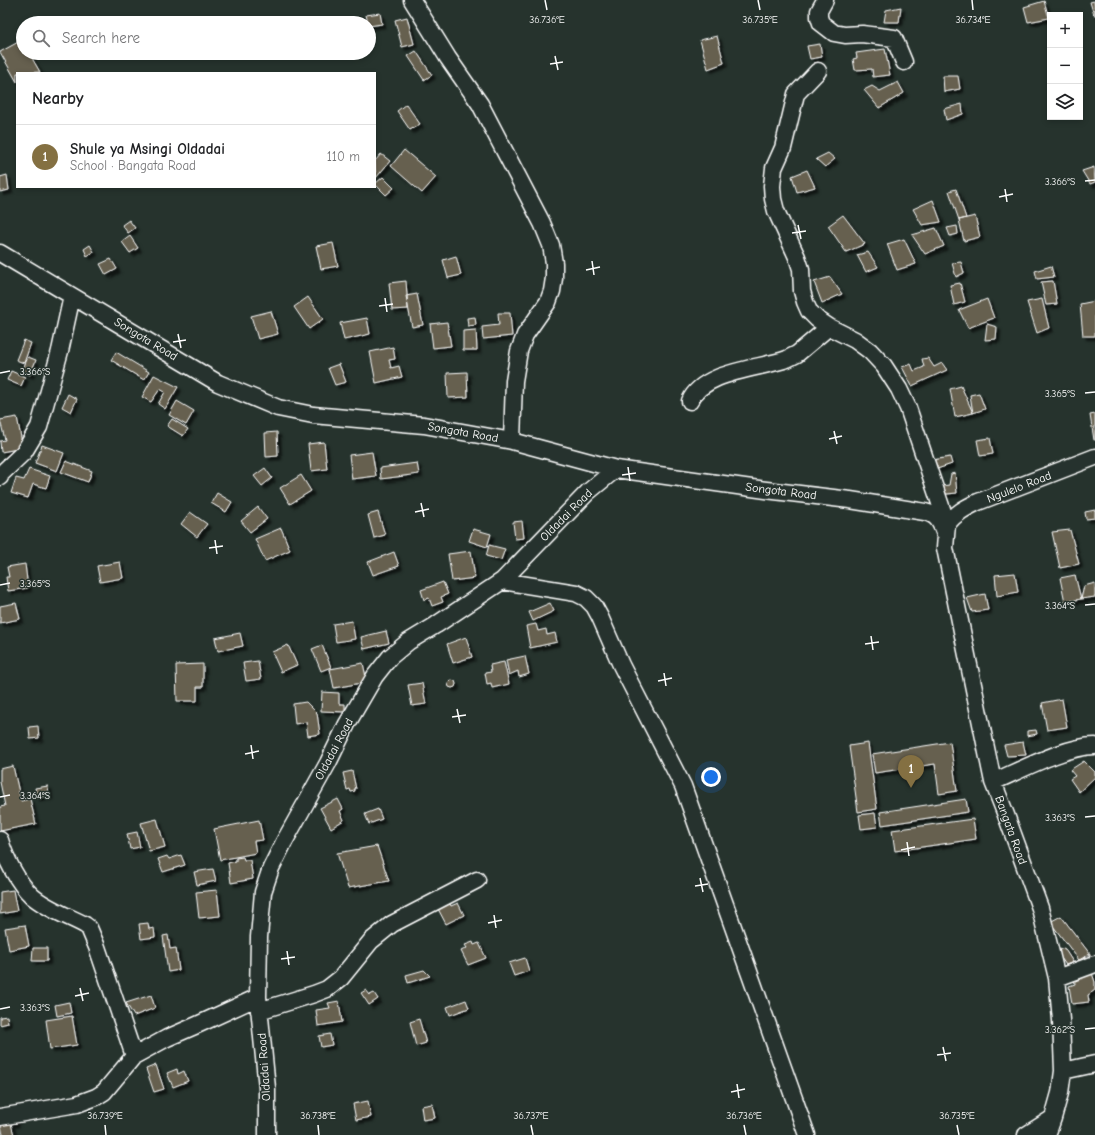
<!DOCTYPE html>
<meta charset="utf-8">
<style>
:root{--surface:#fff;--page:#f6f6f6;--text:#202124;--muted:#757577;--line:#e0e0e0;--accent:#847042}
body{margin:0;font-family:"Comic Neue",sans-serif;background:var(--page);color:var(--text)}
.controls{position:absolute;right:12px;top:12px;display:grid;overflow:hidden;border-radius:0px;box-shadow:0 2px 6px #0003}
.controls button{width:36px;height:36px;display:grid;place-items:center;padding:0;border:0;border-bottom:1px solid var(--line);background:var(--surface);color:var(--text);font:20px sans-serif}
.you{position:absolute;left:711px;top:777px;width:14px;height:14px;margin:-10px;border:3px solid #fff;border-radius:50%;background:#1a73e8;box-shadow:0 0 0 6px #1a73e833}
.badge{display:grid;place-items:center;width:26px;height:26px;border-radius:50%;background:var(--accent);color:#fff;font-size:13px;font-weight:700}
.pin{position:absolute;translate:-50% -33px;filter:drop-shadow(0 1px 2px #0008)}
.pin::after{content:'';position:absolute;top:21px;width:14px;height:12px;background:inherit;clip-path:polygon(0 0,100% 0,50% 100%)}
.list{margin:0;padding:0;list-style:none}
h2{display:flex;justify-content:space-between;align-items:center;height:52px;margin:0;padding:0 16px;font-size:17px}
h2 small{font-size:13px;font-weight:400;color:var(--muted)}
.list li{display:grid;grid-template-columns:26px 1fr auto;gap:12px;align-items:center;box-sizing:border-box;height:64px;padding:0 16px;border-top:1px solid var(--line)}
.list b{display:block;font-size:15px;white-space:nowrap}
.list p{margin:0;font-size:13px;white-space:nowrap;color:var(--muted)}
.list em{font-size:13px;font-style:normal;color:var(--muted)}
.icon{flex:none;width:22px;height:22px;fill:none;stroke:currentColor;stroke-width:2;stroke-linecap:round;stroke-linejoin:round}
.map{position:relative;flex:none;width:1095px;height:1135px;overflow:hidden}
.search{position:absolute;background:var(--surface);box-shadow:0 2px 6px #0003;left:16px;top:16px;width:360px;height:44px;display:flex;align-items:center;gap:10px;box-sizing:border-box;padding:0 14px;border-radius:22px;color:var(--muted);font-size:15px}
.panel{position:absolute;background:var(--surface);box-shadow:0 2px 6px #0003;left:16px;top:72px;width:360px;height:116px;border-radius:0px}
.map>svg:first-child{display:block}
.building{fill:#66614f;stroke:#fff;filter:url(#shadow)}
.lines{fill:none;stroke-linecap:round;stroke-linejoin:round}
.minor-casing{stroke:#fff;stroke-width:19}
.minor{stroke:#26332d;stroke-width:16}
.ticks{fill:none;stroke:#fff;stroke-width:1.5}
.labels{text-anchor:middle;stroke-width:3;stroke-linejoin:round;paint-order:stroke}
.street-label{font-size:12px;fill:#fff;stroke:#26332d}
.ticks-label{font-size:10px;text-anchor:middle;fill:#fff;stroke:#26332d;stroke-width:3;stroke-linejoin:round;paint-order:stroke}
</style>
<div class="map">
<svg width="1095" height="1135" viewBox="0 0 1095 1135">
<defs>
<filter id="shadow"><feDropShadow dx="3.5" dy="3.5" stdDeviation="1" flood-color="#0009"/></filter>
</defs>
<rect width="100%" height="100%" fill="#26332d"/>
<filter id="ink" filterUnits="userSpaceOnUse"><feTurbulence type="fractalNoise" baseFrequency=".025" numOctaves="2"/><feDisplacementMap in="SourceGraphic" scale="8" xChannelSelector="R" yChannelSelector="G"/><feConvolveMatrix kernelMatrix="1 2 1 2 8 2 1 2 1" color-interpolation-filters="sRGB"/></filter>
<g filter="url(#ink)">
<path class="building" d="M1044,1l5,17 -21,4 -4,-15z
M1094,1l1,14h-1l-4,-13z
M901,7l-2,15h-15l2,-12z
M380,13l2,11 -13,2 -3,-11z
M407,17l7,27 -12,3 -7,-27z
M717,36l7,27 -16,6 -8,-29z
M22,40l1,2v11h6l11,19 -23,1v9l-17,-30z
M820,44l2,13 -12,2 -3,-13z
M885,49l5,26 -17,2 -1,-8 -17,1 -2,-11 4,-1 -1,-5z
M416,51l16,24 -8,5 -16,-24z
M943,76h15l2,13 -16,3z
M898,82l6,11 -25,15 -15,-18 8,-4 8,5z
M406,104l14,20 -10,6 -13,-19z
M962,104l1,10 -17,6 -2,-11z
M404,150l32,27 -14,16 -31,-27z
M828,153l7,6 -10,8 -9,-8z
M381,154l9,7 -14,17 -1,-17z
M1094,167l1,15 -5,2 -8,-13z
M807,170l8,17 -18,5 -5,-16z
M7,175l2,15 -9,2v-15z
M383,177l11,11 -8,7 -11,-11z
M956,189l10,29 -7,2 -10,-29z
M933,200l8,22 -19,3 -9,-16z
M843,215l22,29 -19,8 -18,-26z
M975,216l5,21 -16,4 -5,-21z
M129,220l6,8 -7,5 -6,-8z
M957,226l1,8 -8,2 -3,-8z
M936,228l8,18 -19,8 -13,-19z
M130,236l8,12 -8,5 -8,-11z
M904,239l12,25 -19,6 -10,-26z
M333,243l5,23 -17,3 -5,-23z
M90,245l4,7 -7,4 -3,-7z
M868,252l10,15 -12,5 -9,-17z
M456,256l5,19 -13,3 -5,-18z
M111,259l6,10 -11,6 -6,-11z
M961,262l3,11 -8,4 -4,-14z
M1051,266l3,11 -17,2 -2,-8z
M830,277l12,17 -20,9 -8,-21z
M406,281l2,28 -16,1 -3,-27z
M1053,281l4,23 -11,1 -5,-23z
M960,283l5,19 -11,3 -4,-20z
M417,294l6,31 -11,2 -6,-31z
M308,297l15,22 -14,10 -15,-22z
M987,299l7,19 -26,10 -9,-18z
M1042,299l7,29 -12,5 -10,-31z
M1095,301v35h-12l-3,-32z
M271,311l7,23 -20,5 -7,-23z
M498,313h12l2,23 -29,3 -1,-12 17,-2z
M475,317l1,8 -8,1 -1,-8z
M367,318l3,16 -26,6 -4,-17z
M447,322l4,24 -18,2 -3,-24z
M987,324l10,3 -1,12 -11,1z
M476,330l1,20h-14v-19z
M24,340l7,3 -7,20 -8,-3z
M393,347l2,12 -6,1 2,8 8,-2 3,11 -26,6 -6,-31z
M116,352l33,20 -5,8 -33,-20z
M28,357l8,3 -6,15 -8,-4z
M928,358l6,9 8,-4 5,7 -35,16 -10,-19 9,-3 3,7 10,-4 -2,-8z
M339,364l7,18 -11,3 -7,-17z
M11,371l14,6 -4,9 -14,-6z
M467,372l1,25 -20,1 -1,-25z
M154,375l24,12 -13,22 -7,-5 7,-12 -5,-3 -9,13 -9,-5z
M961,386l12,27 -18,4 -5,-28z
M979,393l6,16 -12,4 -3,-18z
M68,394l9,5 -6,13 -9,-5z
M177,401l17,10 -8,14 -17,-10z
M1095,414v26h-1l-4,-25z
M17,417l6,31 -22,4 -1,-11 5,-1 -5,-20z
M172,419l16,10 -5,7 -16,-10z
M277,432l1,24 -12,1 -1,-24z
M990,438l3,16 -13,2 -3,-16z
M324,442l3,27 -16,2 -3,-27z
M42,445l22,8 -7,18 -22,-8z
M372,452l4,24 -24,3 -3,-24z
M950,457l2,7 -15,5 -5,-9z
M66,461l26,10 -4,11 -27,-10z
M417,463l2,11 -38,5 -1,-11z
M265,468l7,10 -10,8 -8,-10z
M29,469l21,7 -4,12 -13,-4 -5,14 -17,-5 5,-15 8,2z
M955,473l2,20 -20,2 -3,-8 15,-2 2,-11z
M301,475l10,16 -21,13 -10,-16z
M217,493l15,9 -6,10 -15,-9z
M258,507l9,12 -17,13 -9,-11z
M1095,510v8l-9,1 -1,-7z
M190,512l17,12 -10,13 -16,-13z
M378,512l7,23 -11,3 -6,-23z
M522,521l2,17 -9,1 -2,-17z
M281,528l9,22 -25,11 -10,-22z
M473,529l18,5 -4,13 -18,-6z
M1070,530l9,34 -19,4 -8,-36z
M489,545l16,4 -4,11 -15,-4z
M471,551l4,27 -23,3 -4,-27z
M394,552l5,14 -26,9 -5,-13z
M120,562l3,16 -23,4 -3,-16z
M25,564l3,24 -20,3 -2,-14h3l-2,-10z
M1015,573l3,19 -21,4 -2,-21z
M1075,575l6,24 -16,3 -5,-24z
M443,582l5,12 -7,3 2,5 -11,4 -3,-8 -5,2 -3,-10z
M1095,583v14l-14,2 3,-13z
M985,594l3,16 -16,2 -5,-14z
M16,603l4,16 -20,4v-17z
M550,603l4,8 -21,10 -4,-9z
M352,621l3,18 -19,3 -3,-18z
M536,624l2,7 8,-2 1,6 8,-2 2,9 -27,6 -4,-22z
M386,631l3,12 -25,6 -3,-12z
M240,633l3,13 -25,5 -3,-13z
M466,637l6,20 -19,6 -6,-19z
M288,645l9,20 -16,7 -9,-20z
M322,645l9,22 -10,4 -9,-22z
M525,656l4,18 -10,3 -1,-6 -9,4 -3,-15z
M258,661l3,18 -15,2 -3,-18z
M504,662l5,22 -17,4 -1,-5 -4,1 -2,-11 6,-1 -1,-7z
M363,663l4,19 -33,6 -4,-19z
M203,664v23h-6v14h-20l-1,-36z
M448 684a4 4 0 1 1 8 0a4 4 0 1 1-8 0Z
M422,683l4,21 -14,2 -4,-21z
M322,692l17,1v11h6v8l-24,-1z
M1062,699l5,28 -20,3 -5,-27z
M306,702l11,11 3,21 -12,2 -2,-14 -11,2 -2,-20z
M38,726l1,12 -9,1 -1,-12z
M1036,730l1,4 -10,2v-5z
M950,742l7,49 -18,3 -4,-30 -60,9 -3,-19z
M1023,742l3,13 -19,1 -3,-11z
M868,743l9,66 -19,3 -9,-66z
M1084,761l11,11v5l-16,15 -9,-13 5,-3 -5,-6z
M13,766l8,35 9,-2 6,25 -36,7v-24l5,-1 -5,-24v-13z
M352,771l4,18h-2l1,2 -4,1 -1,-3 -3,1 -4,-17z
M48,786l1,10 -12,2 -2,-10z
M338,799l5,10 -3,2 4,9 -13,8 -11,-20z
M966,799l2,13 -86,13 -2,-13z
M378,809l4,10 -13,5 -4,-10z
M875,813l2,14 -16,2 -2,-14z
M157,819l8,28 -16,4 -8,-28z
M973,819l3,20 -81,12 -3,-21z
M259,820l4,20 -9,1 2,12 -36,7 -6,-31z
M137,832l3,15 -10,2 -3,-15z
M377,846l12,35 -41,7 -11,-35z
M181,855l4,10 -22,7 -5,-13 9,-3 2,3z
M243,857l1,3h6l3,19 -22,4 -3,-20 8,-2v-3z
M213,869l3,12 -19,4 -3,-13z
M13,890l4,21 -17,3v-22z
M217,890l3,26 -21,2 -3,-26z
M449,902l2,4 7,-3 6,12 -18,9 -9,-17z
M1061,916l29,38 -11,6 -29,-38z
M148,923l1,6 5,-1 1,9 -14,2 -2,-15z
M25,925l4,21 -20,4 -4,-22z
M168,935l2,14 6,-1 3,22 -11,2 -5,-36z
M473,942l1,3 5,-2 7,15 -18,7 -7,-14 6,-3 -2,-3z
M33,948h14v13h-15z
M1064,948l9,14 -7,3 -10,-14z
M525,958l4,13 -15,5 -5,-13z
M424,970l6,6 -22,7 -2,-8z
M1092,973l3,9v8l-7,5 1,7 -17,2 -3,-18 6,-2 -1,-7z
M366,990l4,5 4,-2 4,6 -9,6 -8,-12z
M151,995l4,13 -21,8 -8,-13z
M466,1000l3,8 -19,7 -3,-8z
M339,1001l3,21 -24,4 -2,-16 14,-2 -2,-5z
M69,1002l2,11 -14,3 -2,-11z
M7,1016l1,7 -8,2v-8z
M72,1016l5,29 -27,4 -4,-29z
M419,1019l7,24 -10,3 -6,-24z
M330,1034l2,11 -11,2 -2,-11z
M156,1065l8,24 -10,3 -8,-23z
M177,1069l1,5 6,-3 4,10 -15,6 -6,-14z
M368,1101l3,16 -15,3 -3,-16z
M432,1104l3,14 -12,2 -2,-14z
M15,1116l1,7 -5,1 3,11h-11l-3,-14z"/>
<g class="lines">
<g class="minor-casing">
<path id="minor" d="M412,0l36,58 32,46 62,119 9,22 3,18v15l-2,13 -4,11 -23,33 -6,16 -5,30 -2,60
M825,0l-6,11v6l2,6 13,10 11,2 17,-1 32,4 10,24
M818,71l-22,23 -13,54 -9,20 -2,18 1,13 3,12 21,46 4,12 1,22 3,11 4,9 8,8 12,8 26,13 15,11 14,15 15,23 9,19 39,116 -2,24 48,234 13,33 34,93 17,70 4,42 2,51 -3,22 -7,25 -6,17
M0,253l218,130 60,25 35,7 111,10 88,16 104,28 150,21 84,10 75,12c12,3 15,9 19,20
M690,401c13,-30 69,-32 97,-42l10,-5 32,-27
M0,477l1,-3 23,-22 15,-25 21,-76 12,-55
M947,524c9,-11 18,-16 31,-22l117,-45
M502,581l74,12 10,5 8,8 6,11 21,48 62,121 124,349
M993,782c28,-12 73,-36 102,-36
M0,840c5,18 18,43 32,56 15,13 36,20 53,29l4,3 8,19 37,109
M1057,978l38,-14
M259,1011l55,-17 13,-5 14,-11 30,-37 21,-17 85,-44
M1063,1071l32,-7
M0,1117l77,-13 19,-7 8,-5 30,-36 33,-18 30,-13 61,-28
M267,1135v-47l-9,-91 1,-60 4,-45 8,-24 13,-26 44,-79 19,-39 28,-48 15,-19 18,-15 28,-17 66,-44 86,-89 28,-23
M1026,1135l27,-17"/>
</g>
<use href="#minor" class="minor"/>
</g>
</g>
<path class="ticks" d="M545,0l2,10M758,0l2,10M972,0l1,10M555,56l3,14M550,64l13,-2M1085,181l10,-1M1005,189l2,13M999,197l14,-3M798,225l3,14M792,233l14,-2M592,261l2,14M586,270l14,-3M385,298l2,14M379,306l14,-2M178,334l3,14M173,342l13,-2M0,373l10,-2M1085,393l10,-1M834,431l3,13M829,439l13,-3M628,467l2,14M622,475l14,-2M421,503l3,14M415,512l14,-3M215,540l2,14M209,548l14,-2M0,585l10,-2M1085,605l10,-1M871,636l2,14M865,644l14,-2M664,673l2,13M658,681l14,-3M457,709l3,14M452,717l14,-2M251,745l2,14M245,754l14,-3M0,797l10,-2M1085,817l10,-1M907,842l2,14M901,850l14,-3M700,878l3,14M695,886l13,-2M494,915l2,13M488,923l14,-3M287,951l2,14M281,959l14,-2M80,988l3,13M75,996l14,-3M0,1009l10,-2M1085,1029l10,-1M943,1047l3,14M937,1055l14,-2M737,1084l2,14M731,1092l14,-3M105,1125l1,10M318,1125l1,10M531,1125l2,10M744,1125l2,10M957,1125l2,10"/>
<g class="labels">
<g class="street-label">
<text transform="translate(146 339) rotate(31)" y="4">Songota Road</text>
<text transform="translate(463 432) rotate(10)" y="4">Songota Road</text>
<text transform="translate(1019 487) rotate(-21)" y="4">Ngulelo Road</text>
<text transform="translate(781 491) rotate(7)" y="4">Songota Road</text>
<text transform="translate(566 515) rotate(-45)" y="4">Oldadai Road</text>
<text transform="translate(334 749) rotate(-62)" y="4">Oldadai Road</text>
<text transform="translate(1011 830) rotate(70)" y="4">Bangata Road</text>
<text transform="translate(264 1067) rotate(-94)" y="4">Oldadai Road</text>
</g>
</g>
<g class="ticks-label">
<text x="547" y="23">36.736°E</text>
<text x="760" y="23">36.735°E</text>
<text x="973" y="23">36.734°E</text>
<text x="1060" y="185">3.366°S</text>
<text x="35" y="375">3.366°S</text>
<text x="1060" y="397">3.365°S</text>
<text x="35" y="587">3.365°S</text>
<text x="1060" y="609">3.364°S</text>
<text x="35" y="799">3.364°S</text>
<text x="1060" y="821">3.363°S</text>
<text x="35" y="1011">3.363°S</text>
<text x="1060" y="1033">3.362°S</text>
<text x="105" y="1119">36.739°E</text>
<text x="318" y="1119">36.738°E</text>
<text x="531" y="1119">36.737°E</text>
<text x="744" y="1119">36.736°E</text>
<text x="957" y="1119">36.735°E</text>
</g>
</svg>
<div class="controls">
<button>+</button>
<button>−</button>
<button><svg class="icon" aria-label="layers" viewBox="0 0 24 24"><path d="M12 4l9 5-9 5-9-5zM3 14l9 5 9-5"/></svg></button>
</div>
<div class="you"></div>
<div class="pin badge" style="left:911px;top:788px">1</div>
<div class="search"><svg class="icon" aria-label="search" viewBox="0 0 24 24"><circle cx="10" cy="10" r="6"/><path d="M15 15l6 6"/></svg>Search here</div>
<section class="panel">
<h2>Nearby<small></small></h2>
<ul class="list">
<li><span class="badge">1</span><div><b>Shule ya Msingi Oldadai</b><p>School · Bangata Road</p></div><em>110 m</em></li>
</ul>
</section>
</div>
